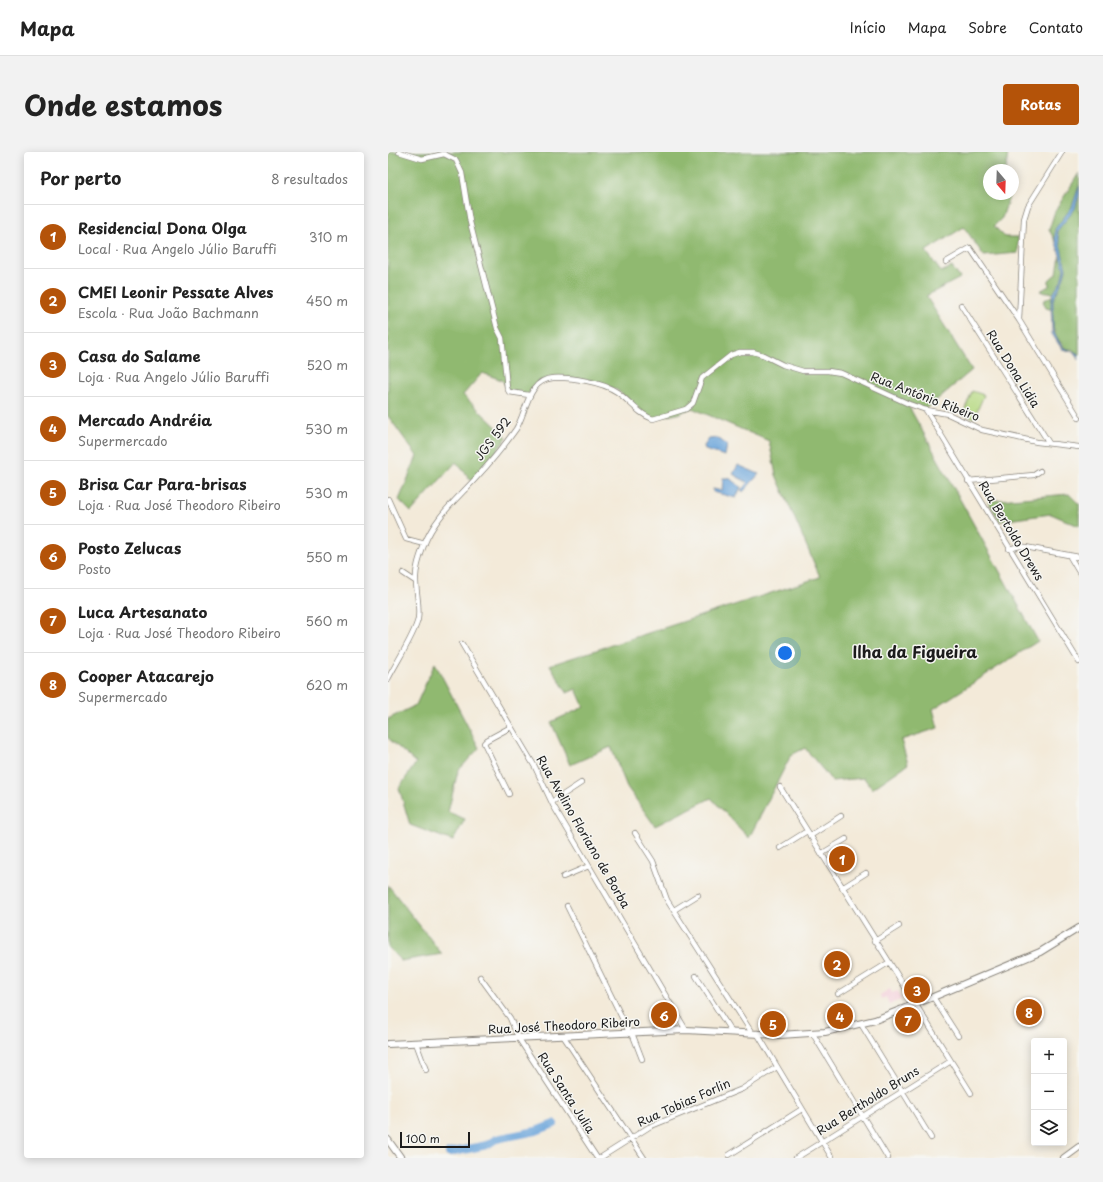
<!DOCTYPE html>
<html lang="pt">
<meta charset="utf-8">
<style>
:root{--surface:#fff;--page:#f2f2f2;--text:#222;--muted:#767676;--line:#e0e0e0;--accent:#b45309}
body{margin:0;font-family:"Playpen Sans",sans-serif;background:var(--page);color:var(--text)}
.controls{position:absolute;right:12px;bottom:12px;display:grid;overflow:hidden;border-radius:4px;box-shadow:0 2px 10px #0003}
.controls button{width:36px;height:36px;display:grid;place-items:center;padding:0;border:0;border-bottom:1px solid var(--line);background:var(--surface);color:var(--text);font:20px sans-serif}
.compass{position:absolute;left:595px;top:12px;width:36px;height:36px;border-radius:50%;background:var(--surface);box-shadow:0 2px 10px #0003;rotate:161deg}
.scale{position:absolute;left:12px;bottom:10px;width:70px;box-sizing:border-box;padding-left:4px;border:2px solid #1c1c1c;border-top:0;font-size:11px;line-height:14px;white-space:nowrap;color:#1c1c1c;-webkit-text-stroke:3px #f6f6f2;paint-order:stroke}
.you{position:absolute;left:397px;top:501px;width:14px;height:14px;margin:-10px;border:3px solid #fff;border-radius:50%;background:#1a73e8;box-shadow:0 0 0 6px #1a73e833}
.badge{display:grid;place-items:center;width:26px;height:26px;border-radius:50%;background:var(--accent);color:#fff;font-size:13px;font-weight:700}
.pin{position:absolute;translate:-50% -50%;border:2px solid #fff;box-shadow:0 1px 4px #0006}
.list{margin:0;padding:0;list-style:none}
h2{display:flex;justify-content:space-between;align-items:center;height:52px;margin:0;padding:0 16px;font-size:17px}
h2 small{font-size:13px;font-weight:400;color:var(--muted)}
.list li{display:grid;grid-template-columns:26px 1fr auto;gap:12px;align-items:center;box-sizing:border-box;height:64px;padding:0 16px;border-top:1px solid var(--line)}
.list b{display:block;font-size:15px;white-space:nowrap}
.list p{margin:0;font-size:13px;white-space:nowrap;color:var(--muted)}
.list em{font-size:13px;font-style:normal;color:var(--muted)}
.icon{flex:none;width:22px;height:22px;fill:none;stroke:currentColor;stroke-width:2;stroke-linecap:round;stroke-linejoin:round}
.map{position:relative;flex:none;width:691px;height:1006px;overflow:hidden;border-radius:4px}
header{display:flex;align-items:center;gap:24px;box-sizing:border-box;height:56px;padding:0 20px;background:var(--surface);border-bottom:1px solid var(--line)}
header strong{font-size:19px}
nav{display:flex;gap:22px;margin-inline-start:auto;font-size:14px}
.intro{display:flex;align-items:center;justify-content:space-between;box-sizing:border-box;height:96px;padding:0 24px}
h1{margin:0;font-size:28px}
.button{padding:10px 18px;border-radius:4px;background:var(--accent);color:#fff;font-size:14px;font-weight:700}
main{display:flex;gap:24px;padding:0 24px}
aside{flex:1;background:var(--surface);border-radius:4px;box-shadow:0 2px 10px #0003}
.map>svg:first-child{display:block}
.built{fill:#f5cfda}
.green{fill:#b6d981;stroke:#697a4e}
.forest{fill:#90b96f;stroke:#566a46}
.water{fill:#6aa4da;stroke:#43607b}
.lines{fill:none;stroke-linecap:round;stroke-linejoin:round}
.river{stroke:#6aa4da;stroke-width:8}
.street-casing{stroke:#88837a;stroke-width:6}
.secondary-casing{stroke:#88837a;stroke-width:8}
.street{stroke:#fff;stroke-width:4.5}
.secondary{stroke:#fff;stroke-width:6}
.labels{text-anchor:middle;stroke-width:3;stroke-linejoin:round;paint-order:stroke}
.street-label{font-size:12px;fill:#1c1c1c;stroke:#f6f6f2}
.district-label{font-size:16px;font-weight:bold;fill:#1c1c1c;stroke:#f6f6f2}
</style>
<header>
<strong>Mapa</strong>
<nav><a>Início</a><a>Mapa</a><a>Sobre</a><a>Contato</a></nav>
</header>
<div class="intro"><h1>Onde estamos</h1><a class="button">Rotas</a></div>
<main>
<aside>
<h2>Por perto<small>8 resultados</small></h2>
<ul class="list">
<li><span class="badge">1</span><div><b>Residencial Dona Olga</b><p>Local · Rua Angelo Júlio Baruffi</p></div><em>310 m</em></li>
<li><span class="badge">2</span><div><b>CMEI Leonir Pessate Alves</b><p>Escola · Rua João Bachmann</p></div><em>450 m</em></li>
<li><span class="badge">3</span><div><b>Casa do Salame</b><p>Loja · Rua Angelo Júlio Baruffi</p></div><em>520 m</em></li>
<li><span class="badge">4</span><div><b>Mercado Andréia</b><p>Supermercado</p></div><em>530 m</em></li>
<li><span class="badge">5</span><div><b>Brisa Car Para-brisas</b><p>Loja · Rua José Theodoro Ribeiro</p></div><em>530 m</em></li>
<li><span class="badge">6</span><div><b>Posto Zelucas</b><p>Posto</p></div><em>550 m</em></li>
<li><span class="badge">7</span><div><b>Luca Artesanato</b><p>Loja · Rua José Theodoro Ribeiro</p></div><em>560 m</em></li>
<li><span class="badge">8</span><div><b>Cooper Atacarejo</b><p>Supermercado</p></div><em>620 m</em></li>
</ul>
</aside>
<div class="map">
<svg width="691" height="1006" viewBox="0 0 691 1006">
<rect width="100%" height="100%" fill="#f6f6f2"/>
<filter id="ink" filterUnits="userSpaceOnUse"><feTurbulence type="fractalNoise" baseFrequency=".025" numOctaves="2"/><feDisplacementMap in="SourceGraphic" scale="8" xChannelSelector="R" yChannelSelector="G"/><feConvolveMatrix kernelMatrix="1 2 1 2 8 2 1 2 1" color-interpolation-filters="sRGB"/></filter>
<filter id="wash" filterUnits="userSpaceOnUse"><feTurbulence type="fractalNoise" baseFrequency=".012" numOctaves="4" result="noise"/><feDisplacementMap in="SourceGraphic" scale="16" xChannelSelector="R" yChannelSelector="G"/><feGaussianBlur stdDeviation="0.9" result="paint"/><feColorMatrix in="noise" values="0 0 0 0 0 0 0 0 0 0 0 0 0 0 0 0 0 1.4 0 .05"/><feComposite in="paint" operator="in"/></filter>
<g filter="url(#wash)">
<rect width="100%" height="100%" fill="#f3ead9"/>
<path class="built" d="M502,837l2,4 6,-2 3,9 -12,4 -3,-7 -5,2 -1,-4z"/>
<path class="green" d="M584,239l12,4 -10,23 -11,-4z"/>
<path class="forest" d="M0,0h620l-2,18h-17v24h21l-8,24 -8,8 11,11h13v16l-34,3 -20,-29 -38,24 15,21 11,-5 8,11 -34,18 46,74 -46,39 -19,-6 131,238 -105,68 5,19 -37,12 7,24 -36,25 -8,-11 -32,3 -27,-33 -14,7 -42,83 -38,-40 -56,28 -28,-39 -16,-40 -41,18 -19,-43 33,-15 -8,-18 -9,4 -17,-28 270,-88 -44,-102 -7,-34 -77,-33 -15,6 -26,5 -34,-29 -20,-9 -45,-4 -15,5 -10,14 -17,-4 -8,-12 -20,-7 -19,22 44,42 -17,24 -18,20 -16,-19 -45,50 -12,-12 18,-44 -29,-40z
M691,21v182l-7,-6h-6c-13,-15 -14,-20 -13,-39l-7,-2 -3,-7 10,-6 -2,-3 -6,1 -5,-2 9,-5v-6l8,-7 4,-22 -12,-21 6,-19z
M681,342l10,10v22l-28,-12 -51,7 -12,-20z
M47,511l44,85 -21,23 -10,41 17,7 -12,22 -43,-16 -11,-37 17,-25 -28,-25v-19l28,-14z
M0,733l54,69 -41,7 -13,-13z"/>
<path class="water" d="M691,34v8l-4,15 -18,22 9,38 -3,11 -10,20v31l9,16 15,6 2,7 -6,-8 -11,-3 -10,-15 -1,-31 2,-9 8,-13 3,-12 -9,-30v-10l17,-22z
M330,286l9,7 -2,11 -20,-6 -1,-4 5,-7z
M350,313l21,9 -16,18 -2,-2 7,-7 -15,-9z
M335,326h6l12,9 -5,11 -23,-6v-3l9,2z"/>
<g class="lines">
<path class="river" d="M61,1001l38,-8 9,-6 40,-8 18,-7"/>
</g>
</g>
<g filter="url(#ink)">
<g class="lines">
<g class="street-casing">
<path id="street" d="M11,0l23,7 22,-5 12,6 6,13 8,49 27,106 5,10 5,50 2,4 20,3
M674,0l-34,54 -4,13 -5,101 60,98
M558,110l24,-14 49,72
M573,153l88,138
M538,258l153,252
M580,329l66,-6 6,-4
M0,347l18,40 19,5
M621,397l11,-3 59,11
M681,403l10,17
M15,421l12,8
M74,492l73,123 18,38 133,225
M0,527c8,-16 27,-45 30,-60 2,-14 -2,-26 -2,-39 -1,-11 4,-24 8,-35 11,-28 32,-45 52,-67 14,-15 28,-32 40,-49 11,-17 11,-49 37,-51 18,-1 49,4 64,14 13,9 21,22 36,27l33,-10 7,-6 9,-25 29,-23 9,-3h13l10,3 20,10 20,6h25l13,2 68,31 17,6 22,4 34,16 55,12 42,5
M392,635l191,306
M121,642l-25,-51 3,-3 24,-13
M164,650l29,-19
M247,681l18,28 14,39 85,133
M422,684l31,-20
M392,696l27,-17
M433,702l25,-15
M175,725l26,-11
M454,736l24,-15
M179,754l63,128
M286,758l24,-15
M487,789l24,-15
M308,824l35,55
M92,825l30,41 9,21 78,119
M450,842l50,-31
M545,845l25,39
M473,872l70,114
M244,881l10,26
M369,881l75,125
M425,882l75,124
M176,885l80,121
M28,891l10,27
M341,1003l73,-46
M212,1006l49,-31 93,-38 35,-22
M408,1006l155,-97"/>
</g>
<g class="secondary-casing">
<path id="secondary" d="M0,892l298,-14 94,5 45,-3 50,-12 58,-23 107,-45 39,-24
M0,988l13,18
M676,1006l15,-11"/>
</g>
<use href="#street" class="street"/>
<use href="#secondary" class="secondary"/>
</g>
</g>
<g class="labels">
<g class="street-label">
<text transform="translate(625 217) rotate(58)" y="4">Rua Dona Lidia</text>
<text transform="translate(537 245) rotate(21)" y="4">Rua Antônio Ribeiro</text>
<text transform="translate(105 287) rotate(-53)" y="4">JGS 592</text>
<text transform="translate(623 379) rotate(59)" y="4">Rua Bertoldo Drews</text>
<text transform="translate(195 680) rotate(60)" y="4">Rua Avelino Floriano de Borba</text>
<text transform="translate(176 874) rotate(-3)" y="4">Rua José Theodoro Ribeiro</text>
<text transform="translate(178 941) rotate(57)" y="4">Rua Santa Julia</text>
<text transform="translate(480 949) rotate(-32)" y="4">Rua Bertholdo Bruns</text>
<text transform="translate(296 951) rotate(-24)" y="4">Rua Tobias Forlin</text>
</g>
<g class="district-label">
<text x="527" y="506">Ilha da Figueira</text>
</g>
</g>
</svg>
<div class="controls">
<button>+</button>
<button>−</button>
<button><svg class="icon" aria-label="layers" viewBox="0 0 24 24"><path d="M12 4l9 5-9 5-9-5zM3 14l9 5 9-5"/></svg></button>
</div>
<svg class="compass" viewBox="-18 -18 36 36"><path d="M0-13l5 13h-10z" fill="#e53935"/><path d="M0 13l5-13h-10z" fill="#767676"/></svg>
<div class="scale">100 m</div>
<div class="you"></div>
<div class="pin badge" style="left:454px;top:707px">1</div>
<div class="pin badge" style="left:449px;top:812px">2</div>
<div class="pin badge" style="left:529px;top:838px">3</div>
<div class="pin badge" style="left:452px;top:864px">4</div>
<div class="pin badge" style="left:385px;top:872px">5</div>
<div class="pin badge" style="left:276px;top:863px">6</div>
<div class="pin badge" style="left:520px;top:868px">7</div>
<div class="pin badge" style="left:641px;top:860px">8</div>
</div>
</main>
